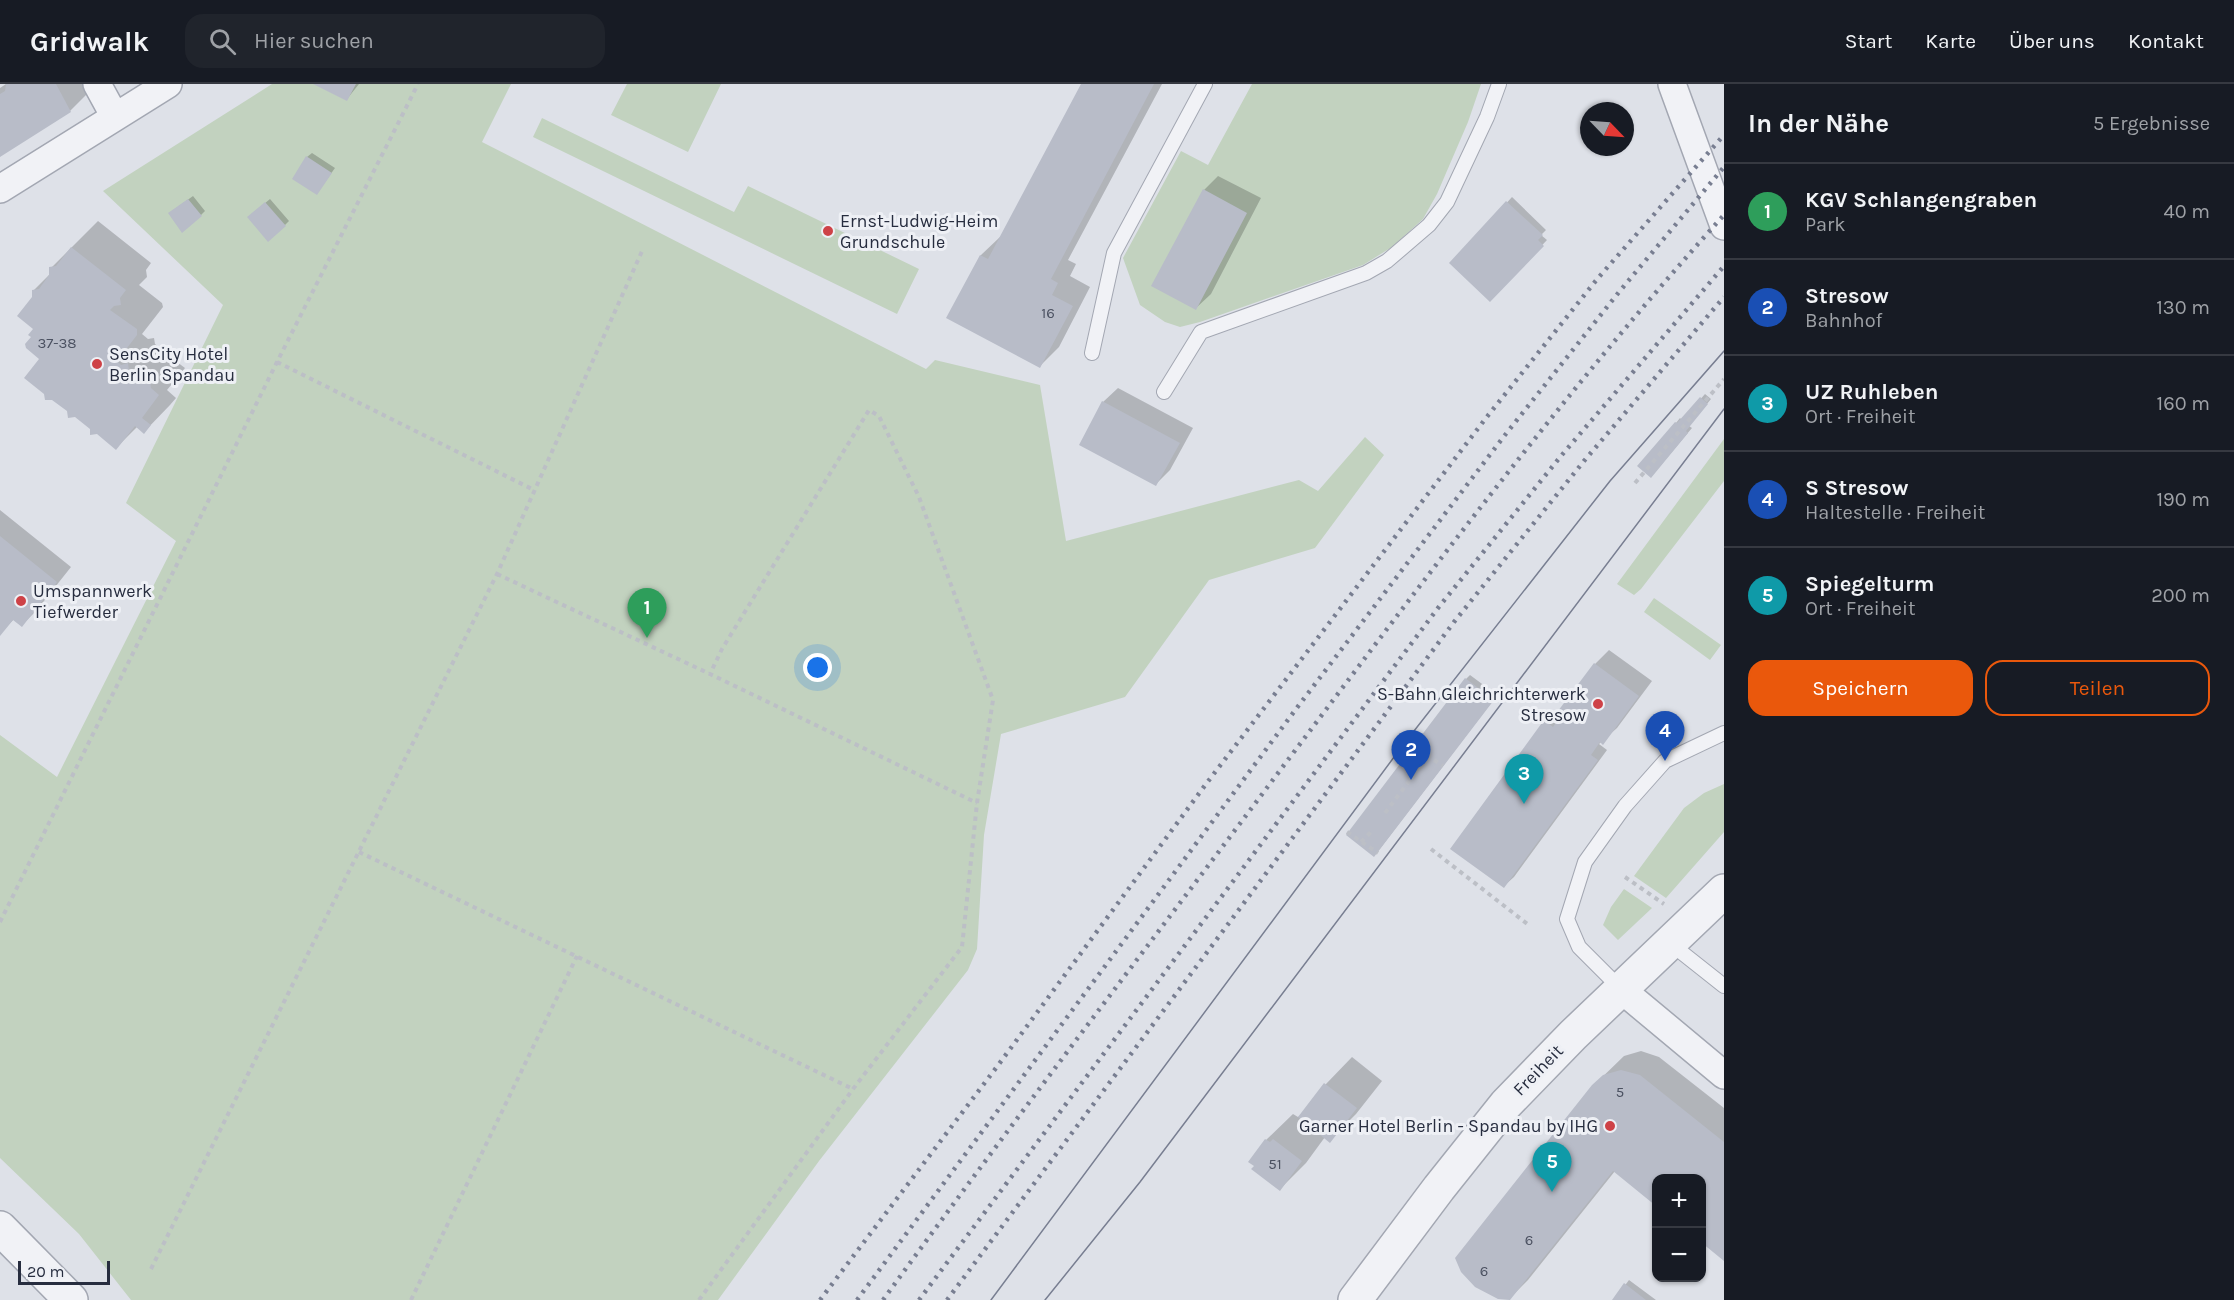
<!DOCTYPE html>
<html lang="de">
<meta charset="utf-8">
<style>
:root{--surface:#171b24;--page:#20242c;--text:#f1f3f6;--muted:#9ea1a6;--line:#363941;--accent:#ea580c}
body{margin:0;font-family:Karla,sans-serif;background:var(--page);color:var(--text)}
.controls{position:absolute;right:18px;bottom:18px;display:grid;overflow:hidden;border-radius:12px;box-shadow:0 2px 4px #0004}
.controls button{width:54px;height:54px;display:grid;place-items:center;padding:0;border:0;border-bottom:2px solid var(--line);background:var(--surface);color:var(--text);font:30px sans-serif}
.compass{position:absolute;left:1580px;top:18px;width:54px;height:54px;border-radius:50%;background:var(--surface);box-shadow:0 2px 4px #0004;rotate:115deg}
.scale{position:absolute;left:18px;bottom:15px;width:92px;box-sizing:border-box;padding-left:6px;border:3px solid #272d3f;border-top:0;font-size:16px;line-height:21px;white-space:nowrap;color:#272d3f;-webkit-text-stroke:4px #eef0f5;paint-order:stroke}
.you{position:absolute;left:818px;top:584px;width:21px;height:21px;margin:-15px;border:4px solid #fff;border-radius:50%;background:#1a73e8;box-shadow:0 0 0 9px #1a73e833}
.badge{display:grid;place-items:center;width:39px;height:39px;border-radius:50%;background:var(--accent);color:#fff;font-size:20px;font-weight:700}
.pin{position:absolute;translate:-50% -50px;filter:drop-shadow(0 2px 3px #0008)}
.pin::after{content:'';position:absolute;top:32px;width:21px;height:18px;background:inherit;clip-path:polygon(0 0,100% 0,50% 100%)}
.list{margin:0;padding:0;list-style:none}
h2{display:flex;justify-content:space-between;align-items:center;height:78px;margin:0;padding:0 24px;font-size:26px}
h2 small{font-size:20px;font-weight:400;color:var(--muted)}
.list li{display:grid;grid-template-columns:39px 1fr auto;gap:18px;align-items:center;box-sizing:border-box;height:96px;padding:0 24px;border-top:2px solid var(--line)}
.list b{display:block;font-size:22px;white-space:nowrap}
.list p{margin:0;font-size:20px;white-space:nowrap;color:var(--muted)}
.list em{font-size:20px;font-style:normal;color:var(--muted)}
.actions{display:flex;gap:12px;padding:18px 24px}
.actions a{flex:1;padding:14px 0;border:2px solid var(--accent);border-radius:18px;text-align:center;font-size:21px;color:var(--accent)}
.actions .main{background:var(--accent);color:#fff}
.icon{flex:none;width:33px;height:33px;fill:none;stroke:currentColor;stroke-width:2;stroke-linecap:round;stroke-linejoin:round}
.map{position:relative;flex:none;width:1724px;height:1216px;overflow:hidden}
header{display:flex;align-items:center;gap:36px;box-sizing:border-box;height:84px;padding:0 30px;background:var(--surface);border-bottom:2px solid var(--line)}
header strong{font-size:28px}
nav{display:flex;gap:33px;margin-inline-start:auto;font-size:21px}
.search{width:420px;height:54px;background:var(--page);display:flex;align-items:center;gap:15px;box-sizing:border-box;padding:0 21px;border-radius:18px;color:var(--muted);font-size:22px}
main{display:flex}
aside{flex:1;background:var(--surface)}
.map>svg:first-child{display:block}
.green{fill:#c2d2bf}
.shadow{fill:#0003}
.building{fill:#b8bcc8}
.lines{fill:none;stroke-linecap:round;stroke-linejoin:round}
.service-casing{stroke:#a3a7b2;stroke-width:16}
.minor-casing{stroke:#a3a7b2;stroke-width:30}
.tertiary-casing{stroke:#a3a7b2;stroke-width:36}
.path{stroke:#bcbfc6;stroke-width:4;stroke-dasharray:4.5 4.5;stroke-linecap:butt}
.service{stroke:#f1f2f6;stroke-width:14}
.minor{stroke:#f1f2f6;stroke-width:27}
.tertiary{stroke:#f1f2f6;stroke-width:33}
.tram{stroke:#787e91;stroke-width:1.5}
.rail{stroke:#787e91;stroke-width:4.5;stroke-dasharray:3 6;stroke-linecap:butt}
.poi-dot{fill:#ce4247;stroke:#eef0f5;stroke-width:2}
.labels{text-anchor:middle;stroke-width:6;stroke-linejoin:round;paint-order:stroke}
.number-label{font-size:15px;fill:#4b5161}
.poi-label{font-size:18px;fill:#272d3f;stroke:#eef0f5;text-anchor:start}
.street-label{font-size:18px;fill:#272d3f;stroke:#eef0f5}
</style>
<header>
<strong>Gridwalk</strong>
<div class="search"><svg class="icon" aria-label="search" viewBox="0 0 24 24"><circle cx="10" cy="10" r="6"/><path d="M15 15l6 6"/></svg>Hier suchen</div>
<nav><a>Start</a><a>Karte</a><a>Über uns</a><a>Kontakt</a></nav>
</header>
<main>
<div class="map">
<svg width="1724" height="1216" viewBox="0 0 1724 1216">
<rect width="100%" height="100%" fill="#dee1e8"/>
<path class="green" d="M272,0h239l-29,58 444,227 9,-9 105,25 26,156 233,-61 19,11 47,-54 19,18 -69,93 -106,32 -84,117 -124,37 -17,101 -7,114 -9,21 -149,191 -101,139h-587l-52,-66 -79,-76v-423l57,42 119,-236 -50,-38 97,-198 -120,-114z
M627,0h94l-33,68 -77,-37z
M1252,0h229l-13,38 -31,72 -14,25 -31,28 -29,18 -163,57 -20,5 -15,-5 -25,-17 -17,-47 58,-107 27,14z
M542,34l192,94 14,-26 171,83 -22,45 -364,-177z
M1724,355v42l-83,108 -7,6 -17,-11z
M1654,514l67,47 -11,15 -66,-48z
M1724,700v48l-58,66 -32,-22 50,-68 20,-15z
M1624,805l28,19 -34,32 -15,-15 8,-18z"/>
<path class="shadow" d="M6,0h79l4,8 -19,19 -70,44v-67z
M316,0h43l-12,15z
M1082,0h80l-94,176 8,4 -6,12 20,11 -31,60 -19,19 -92,-49 33,-62 19,-18h1z
M312,69l23,15 -18,25 -10,-36z
M1218,92l43,22 -50,96 -15,14 8,-118z
M193,112l12,15 -4,4 -26,-6z
M1512,113l34,33 -5,5 6,5 -57,60 -38,-37z
M270,115l19,22 -4,4 -32,-12z
M98,137l53,42 -5,7 1,7 -8,8 23,18 1,4 -21,27 6,5 6,-1 1,6 15,12 6,-1 1,7 8,6 -18,22 9,8 -6,7 -26,27 -7,-5 -21,21 -48,-38 -27,-51 -6,-30 -1,-39 17,-17v-5z
M1118,304l75,40 -23,42 -14,14 -53,-82z
M1705,310l6,5 -22,27 3,2 -37,44 21,-49 4,-5 2,2z
M0,426l71,57 -35,44 -14,14 -8,-6 -14,15z
M1609,566l43,31 -35,47 -18,16 8,6 -93,127 -10,9 41,-165 9,-9 8,5 33,-53z
M1470,591l27,20 -118,155 87,-171z
M1641,967l18,6 65,51v151l-22,-18v-63h-46v27l-41,-34 -87,109 -19,19 84,-213 31,-30z
M1352,973l30,24 -26,33 -26,26 -5,-3 -19,26 -26,26 -14,-49 27,-26 5,3 4,-2 24,-31z
M1629,1196l27,20h-42z"/>
<path class="building" d="M6,0h50l15,28 -71,45v-63l5,-3z
M313,0h43l-9,17z
M1081,0h73l-103,195 7,4 -6,12 21,11 -33,62 -94,-50 34,-63 8,4z
M306,72l26,17 -15,22 -25,-16z
M1203,105l44,24 -51,97 -45,-24z
M188,115l14,17 -20,17 -14,-20z
M1506,117l37,34 -5,5 6,6 -54,56 -41,-39z
M265,118l21,24 -18,16 -21,-25z
M71,163l55,43 -6,8 1,7 -7,1 -4,4 27,19v6l-20,26 4,4 7,-2 1,8 14,11 7,-1 1,7 8,7 -17,23 9,7 -7,9 -9,-8 -19,24 -19,-16 -7,1v-6l-15,-12 -7,1 -1,-7 -15,-11h-7l-1,-6 -20,-16 15,-19 -13,-11 -1,-4 6,-7 -3,-2 5,-6 -16,-13 15,-19v-7l7,-1 10,-14v-8l7,-1z
M1700,313l8,7 -22,27 2,2 -37,45 -14,-12 38,-44 2,1z
M1102,317l78,42 -24,43 -77,-41z
M0,452l57,46 -35,45 -9,-7 -13,16z
M1594,579l45,33 -36,49 -3,-3 -9,13 7,5 -94,128 -54,-39 94,-129 9,7 9,-13 -4,-3z
M1465,594l29,22 -120,157 -28,-22z
M1621,986l19,5 84,67v119l-22,-18v-65h-46v28l-43,-35 -103,129 -12,-1 -23,-12 -14,-15 -6,-14 137,-173 11,-10z
M1324,999l33,25 -27,35 -32,-26z
M1265,1055l5,3 3,-3 29,22 -22,30 -29,-22 3,-3 -6,-4z
M1624,1199l22,17h-34z"/>
<g class="lines">
<g class="service-casing">
<path id="service" d="M1092,269l22,-100 91,-169
M1164,308l37,-60 165,-59 21,-12 42,-36 18,-23 40,-85 12,-33
M1671,860l53,42
M1622,906l-43,-43 -12,-28 18,-57 40,-56 40,-45 59,-28"/>
</g>
<g class="minor-casing">
<path id="minor" d="M97,0l18,33
M1672,0l52,142
M0,105l168,-105
M1622,906l102,85"/>
</g>
<g class="tertiary-casing">
<path id="tertiary" d="M0,1144l71,72
M1355,1216l84,-112 67,-84 67,-69 151,-144"/>
</g>
<path class="path" d="M277,278l257,128
M1635,399l89,-104
M497,490l213,100 267,129
M1414,658l14,14 15,10
M1385,729l43,-57
M1347,748l31,21
M1361,758l10,-10
M1431,765l99,77
M359,768l494,237
M1625,793l39,27
M0,838l277,-560 141,-278
M151,1185l346,-695 146,-325
M411,1216l166,-344
M699,1216l154,-211 109,-142 15,-144 16,-103 -74,-203 -40,-81 -10,-6 -147,239 -12,25"/>
<use href="#service" class="service"/>
<use href="#minor" class="minor"/>
<use href="#tertiary" class="tertiary"/>
<path class="tram" d="M991,1216l412,-555 207,-264 114,-130
M1045,1216l95,-118 584,-773"/>
<path class="rail" d="M820,1216l179,-236 207,-280 280,-366 112,-140 126,-143
M857,1216l439,-591 209,-274 114,-143 105,-125
M883,1216c127,-175 259,-346 389,-519 146,-193 290,-387 452,-566
M919,1216l519,-692 123,-152 163,-190
M947,1216l507,-678 130,-161 140,-164"/>
</g>
<g class="poi-dot">
<circle cx="828" cy="147" r="6"/>
<circle cx="97" cy="280" r="6"/>
<circle cx="21" cy="517" r="6"/>
<circle cx="1598" cy="620" r="6"/>
<circle cx="1610" cy="1042" r="6"/>
</g>
<g class="labels">
<g class="number-label">
<text x="1048" y="234">16</text>
<text x="57" y="264">37-38</text>
<text x="1620" y="1013">5</text>
<text x="1275" y="1085">51</text>
<text x="1529" y="1161">6</text>
<text x="1484" y="1192">6</text>
</g>
<g class="poi-label">
<text x="840" y="143">Ernst-Ludwig-Heim<tspan x="840" dy="21">Grundschule</tspan></text>
<text x="109" y="276">SensCity Hotel<tspan x="109" dy="21">Berlin Spandau</tspan></text>
<text x="33" y="513">Umspannwerk<tspan x="33" dy="21">Tiefwerder</tspan></text>
<text x="1586" y="616" text-anchor="end">S-Bahn Gleichrichterwerk<tspan x="1586" dy="21">Stresow</tspan></text>
<text x="1598" y="1048" text-anchor="end">Garner Hotel Berlin - Spandau by IHG</text>
</g>
<g class="street-label">
<text transform="translate(1538 986) rotate(-46)" y="6">Freiheit</text>
</g>
</g>
</svg>
<div class="controls">
<button>+</button>
<button>−</button>
</div>
<svg class="compass" viewBox="-18 -18 36 36"><path d="M0-13l5 13h-10z" fill="#e53935"/><path d="M0 13l5-13h-10z" fill="#9ea1a6"/></svg>
<div class="scale">20 m</div>
<div class="you"></div>
<div class="pin badge" style="left:647px;top:554px;background:#2e9e5b">1</div>
<div class="pin badge" style="left:1411px;top:696px;background:#1a4fb4">2</div>
<div class="pin badge" style="left:1524px;top:720px;background:#0f9aa8">3</div>
<div class="pin badge" style="left:1665px;top:677px;background:#1a4fb4">4</div>
<div class="pin badge" style="left:1552px;top:1108px;background:#0f9aa8">5</div>
</div>
<aside>
<h2>In der Nähe<small>5 Ergebnisse</small></h2>
<ul class="list">
<li><span class="badge" style="background:#2e9e5b">1</span><div><b>KGV Schlangengraben</b><p>Park</p></div><em>40 m</em></li>
<li><span class="badge" style="background:#1a4fb4">2</span><div><b>Stresow</b><p>Bahnhof</p></div><em>130 m</em></li>
<li><span class="badge" style="background:#0f9aa8">3</span><div><b>UZ Ruhleben</b><p>Ort · Freiheit</p></div><em>160 m</em></li>
<li><span class="badge" style="background:#1a4fb4">4</span><div><b>S Stresow</b><p>Haltestelle · Freiheit</p></div><em>190 m</em></li>
<li><span class="badge" style="background:#0f9aa8">5</span><div><b>Spiegelturm</b><p>Ort · Freiheit</p></div><em>200 m</em></li>
</ul>
<div class="actions"><a class="main">Speichern</a><a>Teilen</a></div>
</aside>
</main>
